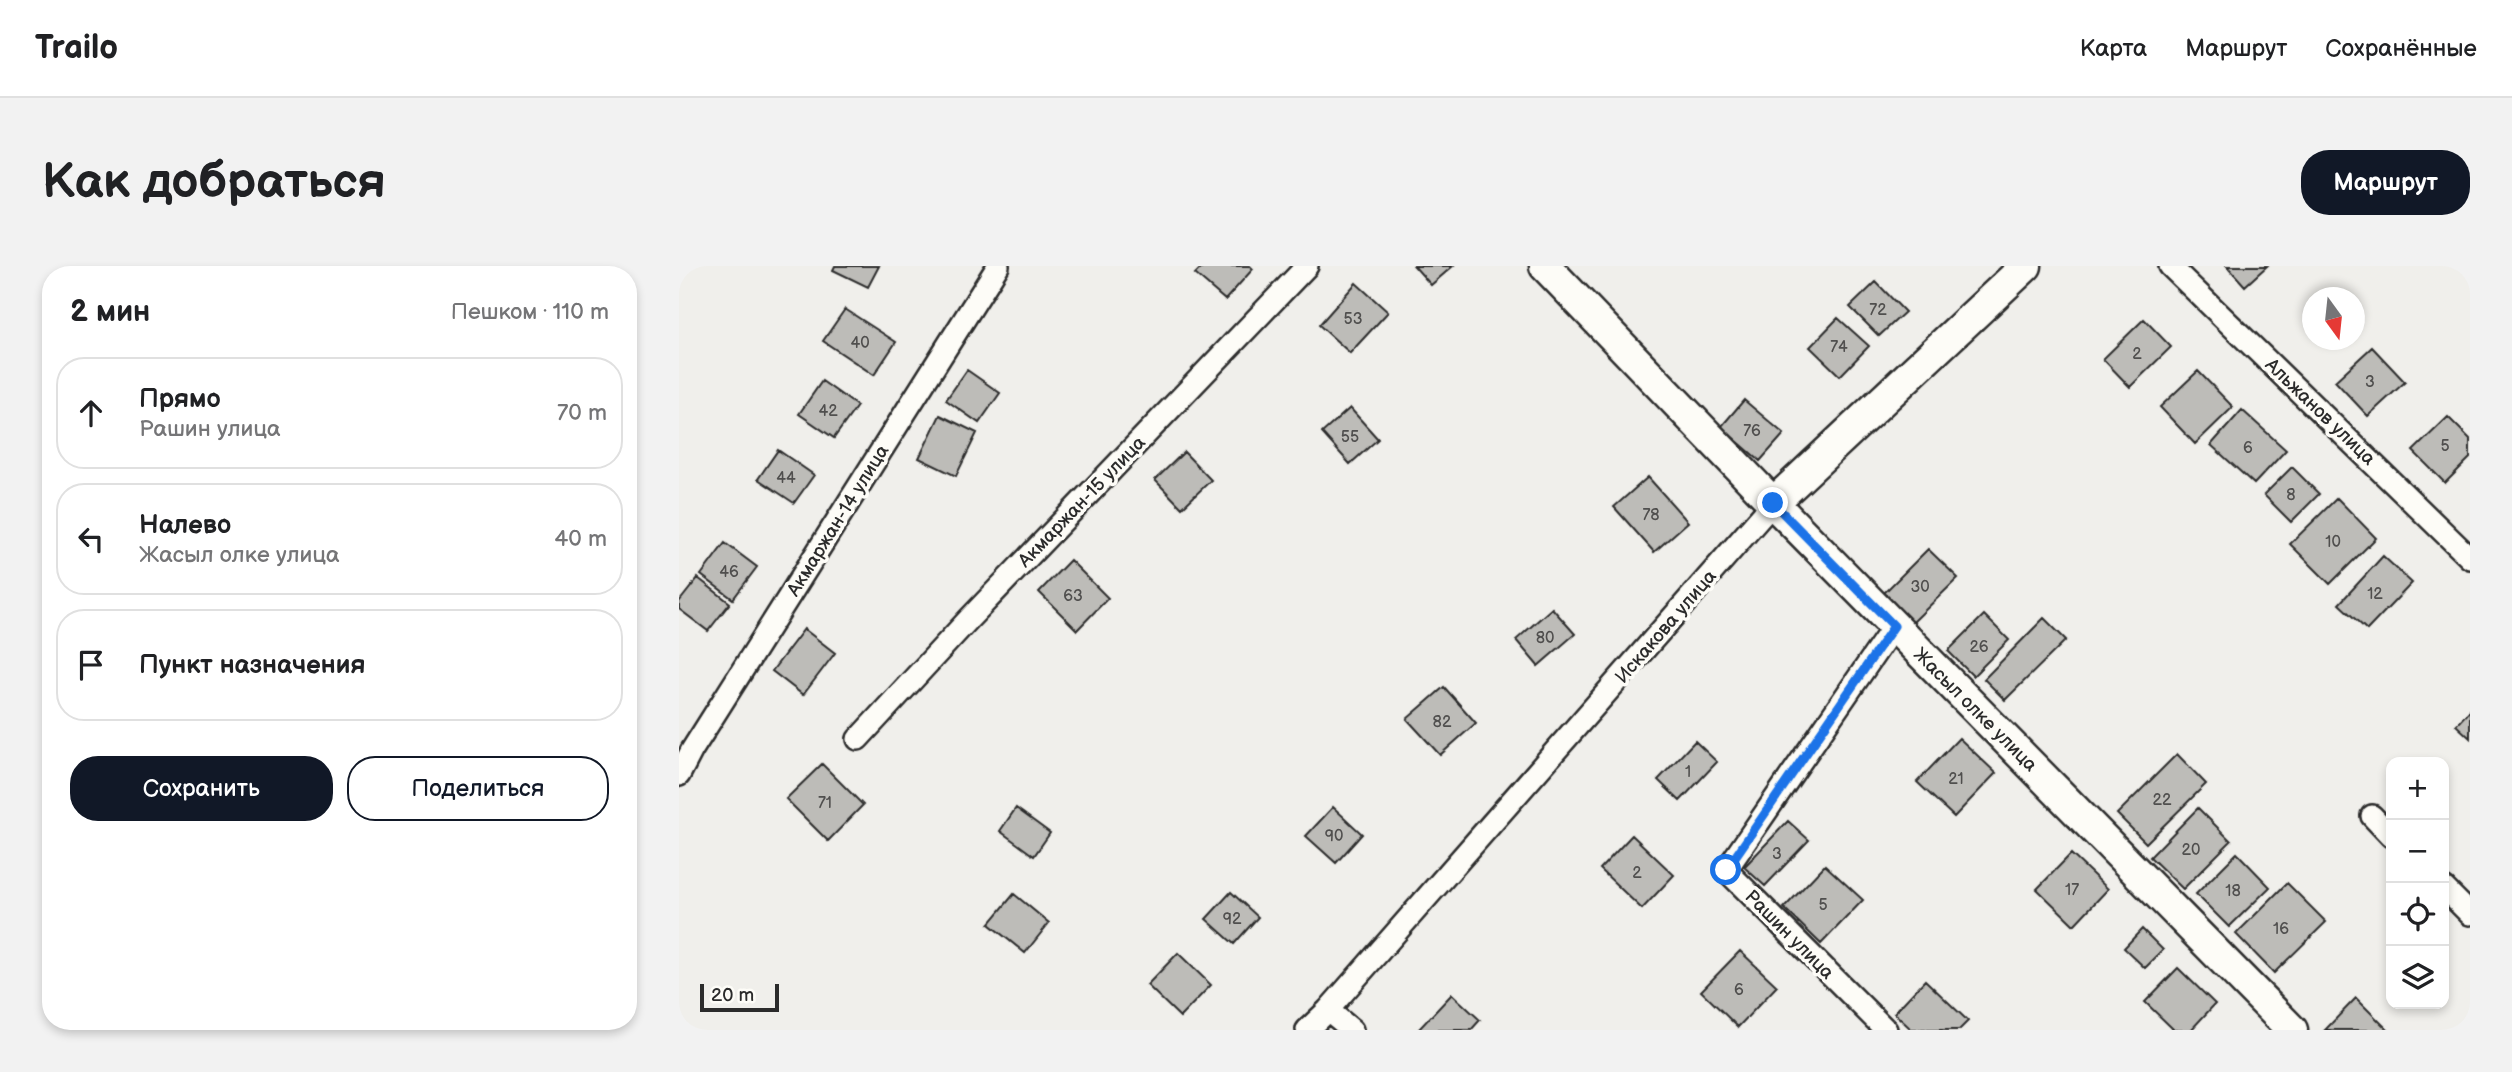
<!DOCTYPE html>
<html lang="ru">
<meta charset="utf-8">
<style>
:root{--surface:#fff;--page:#f2f2f2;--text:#202124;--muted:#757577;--line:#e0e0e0;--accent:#111827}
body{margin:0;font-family:"Balsamiq Sans",sans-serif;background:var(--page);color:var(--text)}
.controls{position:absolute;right:21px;bottom:21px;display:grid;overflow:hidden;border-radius:14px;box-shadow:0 4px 10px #0003}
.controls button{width:63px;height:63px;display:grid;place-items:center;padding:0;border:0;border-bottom:2px solid var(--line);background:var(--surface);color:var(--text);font:35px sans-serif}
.compass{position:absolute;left:1623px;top:21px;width:63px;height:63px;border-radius:50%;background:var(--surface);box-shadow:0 4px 10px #0003;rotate:165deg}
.scale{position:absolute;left:21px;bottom:18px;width:79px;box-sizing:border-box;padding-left:7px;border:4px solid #2b2b2b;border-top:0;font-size:19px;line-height:24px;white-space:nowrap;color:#2b2b2b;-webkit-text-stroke:5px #fdfcf7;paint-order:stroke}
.stop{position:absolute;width:21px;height:21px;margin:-16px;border:5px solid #1a73e8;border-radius:50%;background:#fff}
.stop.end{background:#1a73e8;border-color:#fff;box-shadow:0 2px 7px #0008}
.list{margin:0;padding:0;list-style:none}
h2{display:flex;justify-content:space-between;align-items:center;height:91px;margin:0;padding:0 28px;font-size:30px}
h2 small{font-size:23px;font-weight:400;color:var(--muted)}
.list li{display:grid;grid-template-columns:46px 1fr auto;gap:21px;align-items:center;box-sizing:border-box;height:112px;margin:0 14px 14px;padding:0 14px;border:2px solid var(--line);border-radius:28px}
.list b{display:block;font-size:26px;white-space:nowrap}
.list p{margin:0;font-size:23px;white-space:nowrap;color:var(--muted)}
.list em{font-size:23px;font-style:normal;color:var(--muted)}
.actions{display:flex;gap:14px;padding:21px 28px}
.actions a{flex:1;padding:16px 0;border:2px solid var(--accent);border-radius:28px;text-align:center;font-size:24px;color:var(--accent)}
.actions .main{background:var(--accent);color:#fff}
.icon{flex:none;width:38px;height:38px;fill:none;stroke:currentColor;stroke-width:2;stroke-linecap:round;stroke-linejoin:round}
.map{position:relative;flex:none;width:1791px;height:764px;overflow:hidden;border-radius:28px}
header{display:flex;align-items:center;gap:42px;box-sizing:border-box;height:98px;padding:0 35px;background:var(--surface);border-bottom:2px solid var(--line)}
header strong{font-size:33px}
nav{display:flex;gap:38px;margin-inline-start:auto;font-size:24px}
.intro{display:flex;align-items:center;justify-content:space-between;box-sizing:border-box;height:168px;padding:0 42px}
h1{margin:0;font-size:49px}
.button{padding:18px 32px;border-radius:28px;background:var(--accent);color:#fff;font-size:24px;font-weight:700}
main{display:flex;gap:42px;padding:0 42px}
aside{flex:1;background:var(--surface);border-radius:28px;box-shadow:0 4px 10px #0003}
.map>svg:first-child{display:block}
.building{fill:#bdbcb8;stroke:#2b2b2b;stroke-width:2}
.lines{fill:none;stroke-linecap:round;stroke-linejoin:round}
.street-casing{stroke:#2b2b2b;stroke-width:26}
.secondary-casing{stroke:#2b2b2b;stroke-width:35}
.street{stroke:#fdfcf7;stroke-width:21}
.secondary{stroke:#fdfcf7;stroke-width:30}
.route{stroke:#1a73e8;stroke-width:9}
.labels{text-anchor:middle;stroke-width:7;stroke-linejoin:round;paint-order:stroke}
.number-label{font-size:16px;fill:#504f4e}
.street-label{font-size:19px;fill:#2b2b2b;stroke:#fdfcf7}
</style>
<header>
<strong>Trailo</strong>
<nav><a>Карта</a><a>Маршрут</a><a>Сохранённые</a></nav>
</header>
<div class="intro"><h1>Как добраться</h1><a class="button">Маршрут</a></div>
<main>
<aside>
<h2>2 мин<small>Пешком · 110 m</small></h2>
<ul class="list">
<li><svg class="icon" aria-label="ahead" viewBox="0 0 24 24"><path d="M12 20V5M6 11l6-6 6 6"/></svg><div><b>Прямо</b><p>Рашин улица</p></div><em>70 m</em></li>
<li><svg class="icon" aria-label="left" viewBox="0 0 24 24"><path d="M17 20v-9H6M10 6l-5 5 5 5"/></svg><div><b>Налево</b><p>Жасыл олке улица</p></div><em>40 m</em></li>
<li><svg class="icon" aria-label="arrive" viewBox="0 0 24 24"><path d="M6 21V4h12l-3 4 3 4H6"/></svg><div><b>Пункт назначения</b></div></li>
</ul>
<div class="actions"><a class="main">Сохранить</a><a>Поделиться</a></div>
</aside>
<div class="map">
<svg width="1791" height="764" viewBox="0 0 1791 764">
<rect width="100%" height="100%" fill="#f0efeb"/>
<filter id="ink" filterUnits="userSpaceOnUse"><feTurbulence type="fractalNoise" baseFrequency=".0143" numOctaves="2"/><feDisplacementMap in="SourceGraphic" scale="14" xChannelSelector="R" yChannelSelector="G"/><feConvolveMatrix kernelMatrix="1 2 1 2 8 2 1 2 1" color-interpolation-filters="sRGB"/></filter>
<g filter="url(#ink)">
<path class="building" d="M156,0h44l-11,21 -35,-17z
M524,0h47l3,3 -28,31 -30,-26z
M735,0h39l-22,19z
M1548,0h40l-22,20z
M1197,16l29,30 -26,24 -29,-29z
M677,17l32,29 -38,41 -31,-28z
M166,43l51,33 -22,33 -51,-34z
M1159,52l31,28 -29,30 -30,-29z
M1465,53l27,28 -41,40 -27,-28z
M1693,81l33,35 -37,34 -33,-35z
M288,104l33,23 -21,30 -33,-23z
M1519,105l35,36 -38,37 -35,-37z
M143,115l35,25 -23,32 -35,-24z
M1065,134l40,34 -24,27 -39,-34z
M671,142l28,31 -28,25 -28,-31z
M1563,144l44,40 -32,34 -43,-39z
M261,149l37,18 -21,43 -37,-18z
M1769,151l22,22v19l-25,25 -32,-32z
M99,184l36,25 -20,28 -36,-24z
M505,186l27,28 -29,28 -27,-28z
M1613,201l27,27 -28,28 -27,-27z
M969,211l40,45 -34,30 -40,-45z
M1658,232l39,40 -46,46 -40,-40z
M46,277l32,24 -24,32 -32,-24z
M1249,283l30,29 -46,45 -29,-29z
M1704,290l29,27 -45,47 -28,-26z
M391,294l38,38 -31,32 -38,-38z
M19,312l32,25 -22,28 -29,-22v-7z
M873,342l23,26 -37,32 -22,-26z
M1305,349l25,25 -36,36 -25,-25z
M1365,352l22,22 -61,60 -21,-21z
M125,363l31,24 -32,42 -31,-24z
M765,421l32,36 -36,32 -33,-36z
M1791,444v28l-14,-13z
M1280,472l37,35 -42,44 -37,-35z
M1016,475l22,21 -37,39 -22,-21z
M1498,488l29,30 -60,59 -29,-29z
M143,498l41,41 -35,36 -42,-42z
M654,541l29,27 -26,29 -30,-27z
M337,542l34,25 -16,23 -34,-25z
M1519,542l33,33 -48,48 -33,-32z
M1109,555l21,19 -44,46 -21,-19z
M953,569l42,40 -32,34 -42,-40z
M1558,587l33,34 -41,40 -33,-33z
M1392,588l37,35 -34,36 -37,-36z
M1146,599l38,35 -42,44 -37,-36z
M1608,617l39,39 -52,51 -38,-39z
M552,626l27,25 -24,27 -28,-25z
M335,628l35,29 -24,30 -36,-29z
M1463,663l21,21 -18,18 -21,-20z
M1061,685l37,35 -39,41 -37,-36z
M499,687l33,32 -31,32 -33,-32z
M1499,702l37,36 -24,26h-17l-29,-28z
M1246,714l43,41 -9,9h-47l-18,-17z
M773,728l28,26 -9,10h-53z
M1677,732l32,32h-63z"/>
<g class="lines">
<g class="street-casing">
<path id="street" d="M1491,0l300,292
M179,473l110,-119 339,-354
M0,509l13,-25 306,-484
M1693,550l19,20
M1765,622l26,26
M649,744l24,20
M628,764l21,-20 445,-507
M1207,764l-160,-160 168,-244"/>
</g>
<g class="secondary-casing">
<path id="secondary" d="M866,0l228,237 519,527
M1094,237l253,-237"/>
</g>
<use href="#street" class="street"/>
<use href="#secondary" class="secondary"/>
</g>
</g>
<g class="lines" filter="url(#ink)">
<path class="route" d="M1047,604l168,-244 -121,-123"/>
</g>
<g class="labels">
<g class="number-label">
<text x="1199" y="49">72</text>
<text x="674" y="58">53</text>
<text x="181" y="82">40</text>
<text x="1160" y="86">74</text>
<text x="1458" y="93">2</text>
<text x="1691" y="121">3</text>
<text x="149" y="150">42</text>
<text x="1073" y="170">76</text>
<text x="671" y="176">55</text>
<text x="1766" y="185">5</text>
<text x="1569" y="187">6</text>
<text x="107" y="217">44</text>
<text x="1612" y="234">8</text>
<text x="972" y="254">78</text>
<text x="1654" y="281">10</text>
<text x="50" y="311">46</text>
<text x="1241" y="326">30</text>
<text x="1696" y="333">12</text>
<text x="394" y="335">63</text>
<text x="866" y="377">80</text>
<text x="1300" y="386">26</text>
<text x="763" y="461">82</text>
<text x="1009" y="511">1</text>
<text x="1277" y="518">21</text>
<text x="1483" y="539">22</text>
<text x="146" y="542">71</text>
<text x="655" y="575">90</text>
<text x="1512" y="589">20</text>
<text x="1098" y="593">3</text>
<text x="958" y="612">2</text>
<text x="1393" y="629">17</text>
<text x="1554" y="630">18</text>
<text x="1144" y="644">5</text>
<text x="553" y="658">92</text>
<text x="1602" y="668">16</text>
<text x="1060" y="729">6</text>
</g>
<g class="street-label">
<text transform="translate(1642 145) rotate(44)" y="7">Альжанов улица</text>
<text transform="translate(402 235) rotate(-46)" y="7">Акмаржан-15 улица</text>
<text transform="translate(158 254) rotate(-58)" y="7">Акмаржан-14 улица</text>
<text transform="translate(986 360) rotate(-49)" y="7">Искакова улица</text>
<text transform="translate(1297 443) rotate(45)" y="7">Жасыл олке улица</text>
<text transform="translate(1111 668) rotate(45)" y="7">Рашин улица</text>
</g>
</g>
</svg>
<div class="controls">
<button>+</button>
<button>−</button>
<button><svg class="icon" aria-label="locate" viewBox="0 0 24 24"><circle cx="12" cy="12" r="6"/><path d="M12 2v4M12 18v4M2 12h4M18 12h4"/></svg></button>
<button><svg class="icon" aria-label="layers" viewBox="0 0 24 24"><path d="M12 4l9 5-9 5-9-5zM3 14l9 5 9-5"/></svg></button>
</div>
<svg class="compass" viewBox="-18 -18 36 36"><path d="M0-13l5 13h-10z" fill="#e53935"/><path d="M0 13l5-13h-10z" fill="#757577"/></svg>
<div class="scale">20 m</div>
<div class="stop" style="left:1047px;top:604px"></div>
<div class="stop end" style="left:1094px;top:237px"></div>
</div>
</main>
